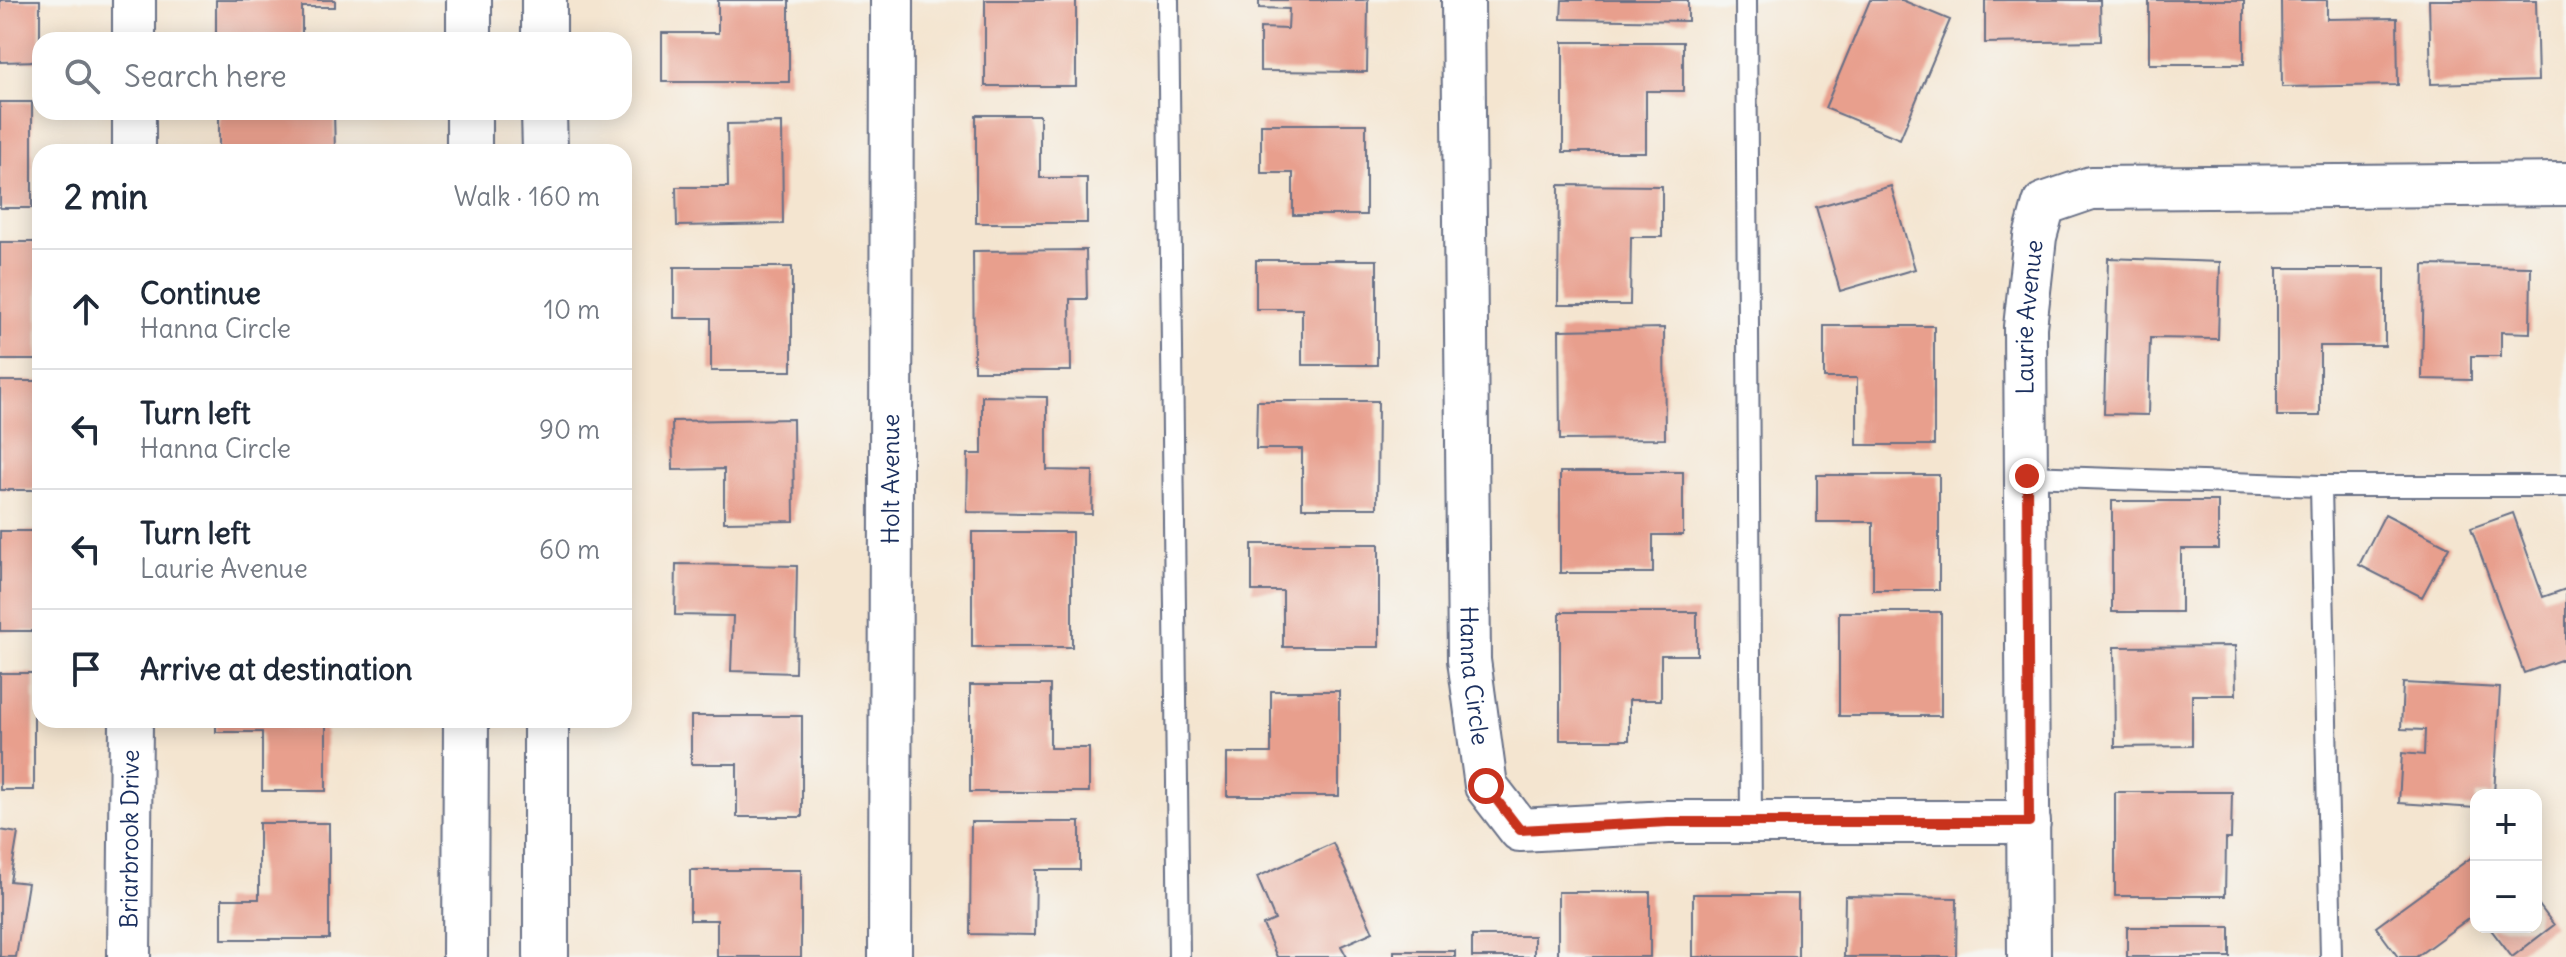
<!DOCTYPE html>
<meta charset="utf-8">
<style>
:root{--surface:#fff;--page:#f2f2f3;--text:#1f2937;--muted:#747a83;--line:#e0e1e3}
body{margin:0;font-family:Delius,sans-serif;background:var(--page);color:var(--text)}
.controls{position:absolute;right:24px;bottom:24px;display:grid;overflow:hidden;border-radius:16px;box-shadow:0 4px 20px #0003}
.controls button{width:72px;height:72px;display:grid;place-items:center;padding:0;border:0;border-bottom:2px solid var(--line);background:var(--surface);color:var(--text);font:40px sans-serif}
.stop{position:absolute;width:24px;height:24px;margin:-18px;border:6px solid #c8321e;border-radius:50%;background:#fff}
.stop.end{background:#c8321e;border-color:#fff;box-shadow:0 2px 8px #0008}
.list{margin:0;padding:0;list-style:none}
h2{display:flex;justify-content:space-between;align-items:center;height:104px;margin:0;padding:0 32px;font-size:34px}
h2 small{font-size:26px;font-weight:400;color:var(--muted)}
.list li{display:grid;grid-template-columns:52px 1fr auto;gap:24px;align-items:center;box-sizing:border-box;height:120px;padding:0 32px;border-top:2px solid var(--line)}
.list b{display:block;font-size:30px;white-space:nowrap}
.list p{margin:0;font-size:26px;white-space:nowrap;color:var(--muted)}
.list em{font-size:26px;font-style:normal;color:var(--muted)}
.icon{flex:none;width:44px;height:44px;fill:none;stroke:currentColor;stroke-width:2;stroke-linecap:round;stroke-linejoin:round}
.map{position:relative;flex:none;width:2566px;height:957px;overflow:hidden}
.search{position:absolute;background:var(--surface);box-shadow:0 4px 20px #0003;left:32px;top:32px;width:600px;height:88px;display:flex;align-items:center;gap:20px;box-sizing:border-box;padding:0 28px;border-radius:24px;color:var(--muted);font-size:30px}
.panel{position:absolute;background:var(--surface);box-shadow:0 4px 20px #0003;left:32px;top:144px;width:600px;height:584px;border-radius:24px}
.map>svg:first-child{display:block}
.building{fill:#e89f8d}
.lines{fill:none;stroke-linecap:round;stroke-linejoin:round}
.lane-casing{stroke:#676f86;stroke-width:24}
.street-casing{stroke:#676f86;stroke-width:46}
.secondary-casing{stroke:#676f86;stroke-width:48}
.lane{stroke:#fff;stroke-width:20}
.street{stroke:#fff;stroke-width:42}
.secondary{stroke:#fff;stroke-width:44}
.route{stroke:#c8321e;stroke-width:10}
.labels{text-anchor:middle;stroke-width:8;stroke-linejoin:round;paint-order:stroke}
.street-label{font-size:24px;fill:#1b2f5e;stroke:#f6f6f2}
</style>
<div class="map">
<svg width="2566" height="957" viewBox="0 0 2566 957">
<rect width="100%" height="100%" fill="#f6f6f2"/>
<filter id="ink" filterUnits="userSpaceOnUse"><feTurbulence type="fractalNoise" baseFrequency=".0125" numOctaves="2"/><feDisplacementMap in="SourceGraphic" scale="16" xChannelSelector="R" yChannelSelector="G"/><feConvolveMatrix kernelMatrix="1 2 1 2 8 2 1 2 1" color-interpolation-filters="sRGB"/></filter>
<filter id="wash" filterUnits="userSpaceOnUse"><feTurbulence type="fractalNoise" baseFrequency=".006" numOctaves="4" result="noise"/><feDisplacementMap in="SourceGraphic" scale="32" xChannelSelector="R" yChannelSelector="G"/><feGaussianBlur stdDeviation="1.8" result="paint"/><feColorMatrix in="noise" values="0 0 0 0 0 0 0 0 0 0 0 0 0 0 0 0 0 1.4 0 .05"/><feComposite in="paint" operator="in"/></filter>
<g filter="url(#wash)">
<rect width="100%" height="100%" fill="#f4e5d0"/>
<g id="blocks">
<path class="building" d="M0,0h40v61l-40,1z
M216,0h119v7h-33v33h-86z
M718,0h71v82h-127v-49h56z
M985,0h91v86h-91z
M1259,0h109l-1,72 -107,-1v-43l28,1 1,-20 -30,-1z
M1562,0h126v21l-127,-2z
M1870,0h32l48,20 -50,119 -75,-31z
M1985,0h115l1,41 -116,2z
M2149,0h95v64h-95z
M2281,0h46v19l70,-1 1,67 -116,2z
M2429,0h107l2,81 -107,3z
M1563,42h120v49h-37v61h-83z
M0,102h32v106h-32z
M219,112h115l1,40h-116z
M976,115h64v63h47v45h-111z
M782,123l1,101 -106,2 -1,-39h52l-1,-63z
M1261,124h105v91h-73v-42h-32z
M1559,185l103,1v51h-31l-1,68h-72z
M1891,186l24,83 -75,22 -24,-84z
M0,242h38v118h-38z
M1086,250l1,49h-17l1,72h-97l-1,-120z
M2108,258l112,4 -2,77 -68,-1 -2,77 -44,-1z
M1256,260h121v105h-75v-56h-46z
M2424,265l107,2 -1,66 -29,-1v24h-30v24l-49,-1z
M674,267h118v104h-81v-53h-37z
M2277,268h108v78h-65v70h-43z
M1824,326h110v119h-77v-67h-33z
M1664,328l1,111 -105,1 -1,-110z
M0,381h40v109h-40z
M982,396l65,1v73l46,1 -1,43 -125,-2 1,-58h14z
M1257,401h121l-1,107h-75v-59h-46z
M793,419l1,102 -70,1v-53l-51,1 -1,-49z
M1560,472h123v63h-30v38h-93z
M1817,475h122v115h-66v-68h-56z
M2112,501h106v48h-37v63h-69z
M2513,513l30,84 23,-8v69l-42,15 -53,-145z
M2385,514l64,33 -27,50 -63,-32z
M0,531h39v100h-39z
M972,532h100v115h-100z
M1252,544h127v103h-96v-56h-31z
M676,564l121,2 -2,107 -64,-2 2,-55 -58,-1z
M1560,612h137v43h-36v45h-32v40h-69z
M1839,612h102v104h-102z
M2235,646l1,49h-44v51l-77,1 -1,-100z
M0,673h34v117h-34z
M2403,683l97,5 -6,107h-18v13l-77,-5 3,-50 22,2 1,-25 -24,-1z
M970,685h80v63h39v44h-119z
M1271,691h68v105h-112v-43h44z
M691,716h111v101h-65v-53h-46z
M216,720h110v71h-64v-59h-46z
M2115,792h117l-1,47h-5l-1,57h-110z
M971,822h109v48h-44l-1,65 -65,-1z
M259,823h70v116h-107v-40h37z
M0,830l18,3 -8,48 18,2 -12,74h-16z
M1333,843l40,89 -32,14 6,11h-70l-14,-32 12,-5 -18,-43z
M2476,854v59l-60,44h-18l-22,-30z
M690,870h111v87h-84v-37h-27z
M1558,892h92v65h-92z
M1693,894h105v63h-105z
M1845,896l112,2 -1,59h-112z
M2536,901l18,24 -42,32 -23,-30h47z
M2127,927h103v30h-103z
M1472,936h62v21h-62z
M1394,951h61v6h-61z"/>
</g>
</g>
<g filter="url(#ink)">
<use href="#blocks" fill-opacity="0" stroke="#676f86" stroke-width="2"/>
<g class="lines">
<g class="lane-casing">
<path id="lane" d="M1168,0l11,957
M1746,0l5,822
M2027,476l294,10h245
M2321,486l10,471"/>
</g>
<g class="street-casing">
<g id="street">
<path id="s1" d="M1463,0l6,660 17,126 34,44 148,-8h361"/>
<path d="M134,40v-40"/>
<path d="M134,152v-40"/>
<path id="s2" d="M129,957l2,-237"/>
<path id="s3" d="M890,957l2,-957"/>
<path id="s4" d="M2029,957l-4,-630 10,-90 9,-33 47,-16 475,-4"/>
</g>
</g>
<g class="secondary-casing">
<path id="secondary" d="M544,0v40
M469,40v-40
M544,112l1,40
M469,152v-40
M546,720v237
M465,957l1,-237"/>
</g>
<use href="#lane" class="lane"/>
<use href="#street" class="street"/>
<use href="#secondary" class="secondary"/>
</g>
</g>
<g class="lines" filter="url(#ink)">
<path class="route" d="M1486,786l34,44 148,-8h361l-2,-346"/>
</g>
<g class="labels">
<g class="street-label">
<text dy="8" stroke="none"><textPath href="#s4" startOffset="640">Laurie Avenue</textPath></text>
<text dy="8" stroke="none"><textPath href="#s3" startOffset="478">Holt Avenue</textPath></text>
<text dy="8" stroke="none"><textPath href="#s1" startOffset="676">Hanna Circle</textPath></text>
<text dy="8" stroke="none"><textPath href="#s2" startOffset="118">Briarbrook Drive</textPath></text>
</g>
</g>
</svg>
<div class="controls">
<button>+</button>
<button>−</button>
</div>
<div class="stop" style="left:1486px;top:786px"></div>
<div class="stop end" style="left:2027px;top:476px"></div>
<div class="search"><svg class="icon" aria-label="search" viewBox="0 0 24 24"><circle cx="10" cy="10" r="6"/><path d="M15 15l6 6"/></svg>Search here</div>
<section class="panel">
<h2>2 min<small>Walk · 160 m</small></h2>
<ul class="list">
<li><svg class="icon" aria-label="ahead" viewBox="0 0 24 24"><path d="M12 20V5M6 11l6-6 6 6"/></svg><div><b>Continue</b><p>Hanna Circle</p></div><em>10 m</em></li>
<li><svg class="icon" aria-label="left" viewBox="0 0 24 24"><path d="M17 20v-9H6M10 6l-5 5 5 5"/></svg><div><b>Turn left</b><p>Hanna Circle</p></div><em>90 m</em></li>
<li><svg class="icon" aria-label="left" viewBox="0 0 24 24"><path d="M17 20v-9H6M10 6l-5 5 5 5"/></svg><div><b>Turn left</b><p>Laurie Avenue</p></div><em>60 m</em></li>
<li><svg class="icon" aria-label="arrive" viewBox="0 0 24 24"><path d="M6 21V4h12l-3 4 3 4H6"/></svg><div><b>Arrive at destination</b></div></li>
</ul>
</section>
</div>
